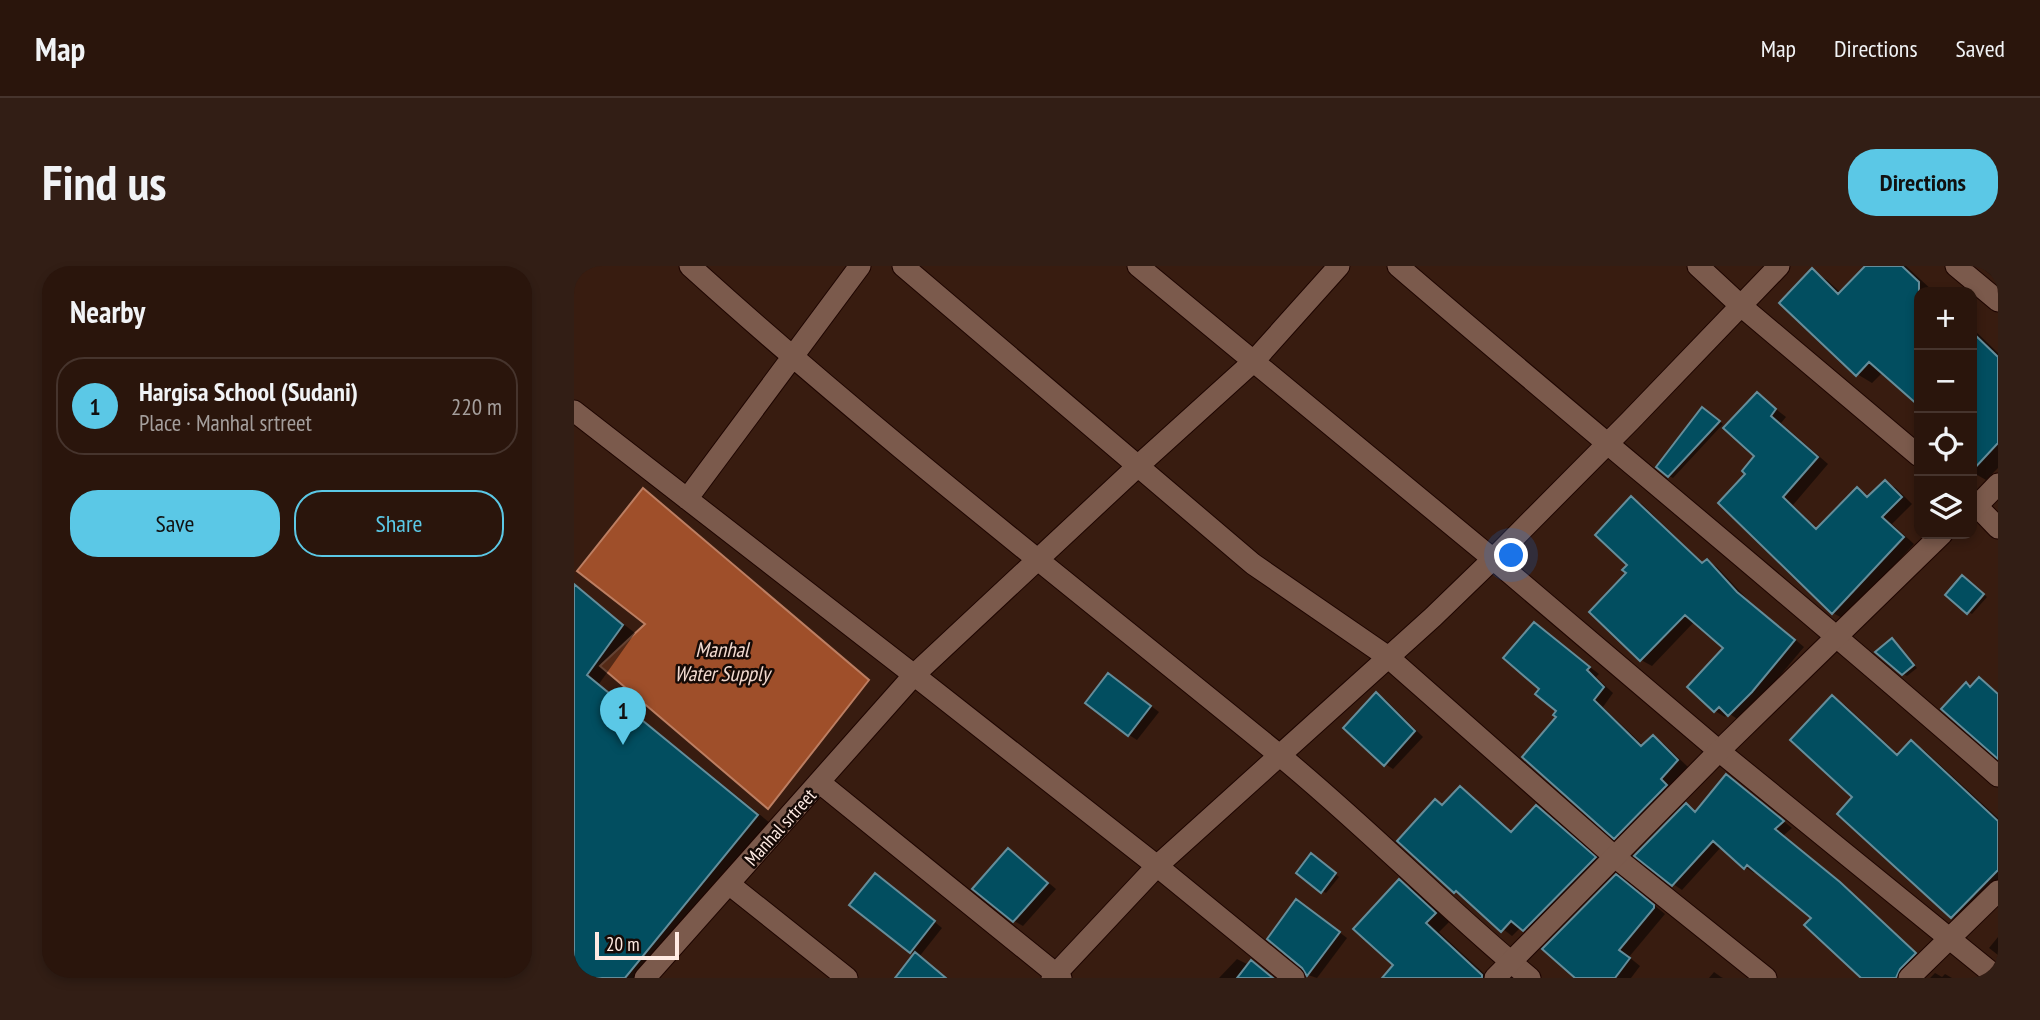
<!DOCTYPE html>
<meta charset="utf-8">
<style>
:root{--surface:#2a150c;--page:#321e15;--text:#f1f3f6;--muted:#a59f9d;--line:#46342d;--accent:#5bc8e6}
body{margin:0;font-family:"PT Sans Narrow",sans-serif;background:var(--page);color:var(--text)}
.controls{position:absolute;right:21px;top:21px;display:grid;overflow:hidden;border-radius:14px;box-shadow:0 4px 10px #0003}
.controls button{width:63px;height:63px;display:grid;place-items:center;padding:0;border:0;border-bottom:2px solid var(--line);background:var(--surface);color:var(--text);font:35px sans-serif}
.scale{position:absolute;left:21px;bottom:18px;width:84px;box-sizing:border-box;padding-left:7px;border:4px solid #ffebe3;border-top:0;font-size:19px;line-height:24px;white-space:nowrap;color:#ffebe3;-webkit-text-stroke:5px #160a06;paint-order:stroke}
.you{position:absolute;left:938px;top:290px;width:24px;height:24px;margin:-18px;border:5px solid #fff;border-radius:50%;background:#1a73e8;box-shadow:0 0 0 10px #1a73e833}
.badge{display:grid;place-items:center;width:46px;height:46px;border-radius:50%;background:var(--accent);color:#111;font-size:23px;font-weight:700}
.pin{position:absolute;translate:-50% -58px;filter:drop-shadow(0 2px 4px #0008)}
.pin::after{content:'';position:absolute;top:37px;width:24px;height:21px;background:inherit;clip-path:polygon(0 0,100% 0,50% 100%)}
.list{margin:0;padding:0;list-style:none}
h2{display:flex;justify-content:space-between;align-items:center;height:91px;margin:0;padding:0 28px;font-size:30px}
h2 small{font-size:23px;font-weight:400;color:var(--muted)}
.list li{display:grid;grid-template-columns:46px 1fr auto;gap:21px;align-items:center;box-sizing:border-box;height:98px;margin:0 14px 14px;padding:0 14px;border:2px solid var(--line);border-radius:28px}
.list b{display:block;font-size:26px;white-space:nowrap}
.list p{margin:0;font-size:23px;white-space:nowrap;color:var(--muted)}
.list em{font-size:23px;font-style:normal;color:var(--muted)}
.actions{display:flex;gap:14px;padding:21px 28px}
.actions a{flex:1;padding:16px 0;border:2px solid var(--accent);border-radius:28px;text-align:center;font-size:24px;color:var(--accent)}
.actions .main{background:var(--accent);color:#111}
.icon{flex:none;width:38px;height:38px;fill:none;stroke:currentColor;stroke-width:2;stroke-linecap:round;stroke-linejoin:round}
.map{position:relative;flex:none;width:1424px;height:712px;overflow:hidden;border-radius:28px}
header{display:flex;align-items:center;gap:42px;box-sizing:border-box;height:98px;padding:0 35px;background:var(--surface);border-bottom:2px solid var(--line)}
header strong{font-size:33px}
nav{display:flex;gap:38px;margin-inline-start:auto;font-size:24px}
.intro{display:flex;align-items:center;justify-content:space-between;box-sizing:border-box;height:168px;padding:0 42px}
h1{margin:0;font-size:49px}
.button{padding:18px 32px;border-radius:28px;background:var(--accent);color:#111;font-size:24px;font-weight:700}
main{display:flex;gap:42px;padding:0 42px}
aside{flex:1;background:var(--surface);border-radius:28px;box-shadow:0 4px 10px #0003}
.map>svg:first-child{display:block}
.water{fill:#9f4f2a;stroke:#bc7e62;stroke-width:2}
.shadow{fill:#0007}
.building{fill:#024e60;stroke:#658d9a;stroke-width:2}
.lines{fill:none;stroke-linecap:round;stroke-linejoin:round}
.street-casing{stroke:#1e0500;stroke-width:23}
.secondary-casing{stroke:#1e0500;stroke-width:23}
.street{stroke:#7b5a4c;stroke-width:21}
.secondary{stroke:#7b5a4c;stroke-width:21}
.labels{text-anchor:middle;stroke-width:5;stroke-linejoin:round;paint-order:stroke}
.street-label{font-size:19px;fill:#ffebe3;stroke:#160a06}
.water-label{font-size:21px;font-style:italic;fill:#f1d9cf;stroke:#160a06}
</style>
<header>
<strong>Map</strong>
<nav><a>Map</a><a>Directions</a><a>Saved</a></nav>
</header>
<div class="intro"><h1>Find us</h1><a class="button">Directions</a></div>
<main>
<aside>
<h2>Nearby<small></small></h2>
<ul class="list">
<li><span class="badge">1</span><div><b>Hargisa School (Sudani)</b><p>Place · Manhal srtreet</p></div><em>220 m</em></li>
</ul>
<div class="actions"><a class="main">Save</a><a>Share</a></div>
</aside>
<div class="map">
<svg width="1424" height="712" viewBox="0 0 1424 712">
<rect width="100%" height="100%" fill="#381c10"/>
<path class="water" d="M69,222l226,192 -101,129 -168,-143 45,-42 -68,-53z"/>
<path class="shadow" d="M1293,0h39l28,26h-15v111l-36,-31 -11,11 -15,-9 -45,-103 15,9 14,13z
M1406,0h18v15z
M1398,62l26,25v115l-12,12 -14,-8z
M1183,128l29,23 -5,6 47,41 -35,41 25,24 39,-40 13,8 15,-15 11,6 16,16 -20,20 22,20 -70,75 -11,-6 -85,-139 9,-18z
M1132,145l17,13 -50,54 -4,-2z
M1058,232l10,6 62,60 3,-3 10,6 31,33 56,47 -42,50 -23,23 -11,-7 -3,4 -10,-6 11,-63 -31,-27 -43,45 -11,-6 -50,-48 37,-39z
M1392,313l21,18 -15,17 -4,-2z
M0,320l61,47 -36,51 171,139 -126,155h-70z
M960,358l65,50 -3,3 17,16 -10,14 41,39 9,-9 10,6 25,24 -18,18 6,7 -51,51 -10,-6 -57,-121v-5l-17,-23z
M1318,374l25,28 -10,8 -4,-2z
M543,414l42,32 -22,28 -8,-5z
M802,428l9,5 38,38 -30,32 -8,-5z
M1258,432l13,7 54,50 12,-12 13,7 74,68v71l-33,35 -12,-7 -114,-103 15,-17z
M1153,510l65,52 -9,8 66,54 75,70 -17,18h-43l-57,-53 6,-7 -57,-47 -2,2 -9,-6 -23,-21 -40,44 -9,-6 13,-78 11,7z
M886,522l10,6 43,38 23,-25 10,6 58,51 -70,71 -13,-8 -9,9 -57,-44 -12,-86z
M435,584l47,39 -33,37 -9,-5z
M742,591l23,20 -13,16 -4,-2z
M1042,611l11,6 38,31 -36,43 11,9 -9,12h-53l-33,-29z
M310,614l58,48 -23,29 29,21h-51l19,-23 -5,-3z
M826,616l14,7 35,33 -10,10 50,46h-104l10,-13z
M731,640l42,32 -30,40 -9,-3z
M1424,671v18l-9,-7z
M663,693l12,6 2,-3 23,16h-55z
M1140,706l7,5 2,1h-14z
M1361,707l7,4 3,-3 7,4h-22z"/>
<path class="building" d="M1291,0h37l17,16v124l-50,-44 -13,14 -77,-73 33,-35 26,26z
M1398,66l26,25v86l-26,28z
M1183,126l19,17 -5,7 47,41 -35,40 33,32 41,-42 10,10 18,-17 17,17 -20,20 22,20 -72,77 -114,-111 27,-29 -3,-3 12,-15 -31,-28z
M1128,141l18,14 -52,56 -12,-10z
M1057,230l71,67 5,-4 30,33 58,48 -43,52 -24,24 -9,-9 -5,5 -27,-25 36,-39 -38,-33 -45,46 -51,-49 37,-39 -4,-3 5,-5 -32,-30z
M1388,309l22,19 -17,20 -22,-19z
M0,318l49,41 -36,50 171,140 -133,163h-51z
M960,356l56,45 -3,3 17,17 -10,13 47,46 12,-11 25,25 -17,19 6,6 -53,54 -92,-82 34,-40 -3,-2 3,-4 -21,-17 4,-5 -36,-31z
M1318,372l22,27 -12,10 -27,-23z
M534,407l43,33 -23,30 -43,-33z
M1405,411l19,17v65l-57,-50 25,-27 4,5z
M802,426l39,39 -31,35 -41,-38z
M1258,429l65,60 14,-15 87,81v49l-47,48 -114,-104 15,-17 -62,-57z
M1152,508l58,47 -9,8 65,53 76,71 -16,16 -4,9h-35l-57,-53 7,-7 -64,-53 -3,4 -31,-28 -41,45 -38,-30 52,-53 9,9z
M886,520l51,46 25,-27 60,52 -73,74 -12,-10 -10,11 -45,-41 -2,2 -57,-52 38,-42 7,6z
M434,582l40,35 -35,39 -41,-33z
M737,587l25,20 -15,20 -25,-20z
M301,607l60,48 -25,32 -61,-48z
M1042,608l38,31v3l-35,42 11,8 -15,20h-40l-33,-29z
M825,613l37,34 -10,10 56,52v3h-100l11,-13 -40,-36z
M722,633l44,33 -33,44 -5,-8 -35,-29z
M341,686l31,26h-51z
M677,694l22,18h-36z"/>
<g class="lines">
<g class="street-casing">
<path id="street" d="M116,0c189,171 390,326 588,488 87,71 165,152 252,224
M329,0l350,298 135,93 227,200 151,121
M564,0l355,293 226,192 279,227
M824,0c199,171 403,337 600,510
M1124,0l42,39 179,151
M1382,0l42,35
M0,145l340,264 243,191 137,112
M113,233l173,-233
M1398,235l26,27
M245,516l242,196
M155,618l118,94
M71,712l269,-303 225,-210 115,-104 85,-95
M478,712l105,-112 276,-249 60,-58 137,-138 149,-155
M1335,712l89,-87"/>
</g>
<g class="secondary-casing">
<path id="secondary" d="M1398,245l26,-27
M921,712l224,-227 223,-217"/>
</g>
<use href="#street" class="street"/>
<use href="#secondary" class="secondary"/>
</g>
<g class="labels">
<g class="street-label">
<text transform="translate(206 561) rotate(-48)" y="7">Manhal srtreet</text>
</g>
<g class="water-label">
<text x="148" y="391">Manhal<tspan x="148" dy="24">Water Supply</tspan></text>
</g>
</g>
</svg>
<div class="controls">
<button>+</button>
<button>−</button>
<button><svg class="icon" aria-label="locate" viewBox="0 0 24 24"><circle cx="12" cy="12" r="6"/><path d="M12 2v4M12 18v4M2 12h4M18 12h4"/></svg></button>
<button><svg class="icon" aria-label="layers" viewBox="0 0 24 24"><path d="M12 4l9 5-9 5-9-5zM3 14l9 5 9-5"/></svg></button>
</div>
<div class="scale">20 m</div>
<div class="you"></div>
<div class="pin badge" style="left:49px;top:479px">1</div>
</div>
</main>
